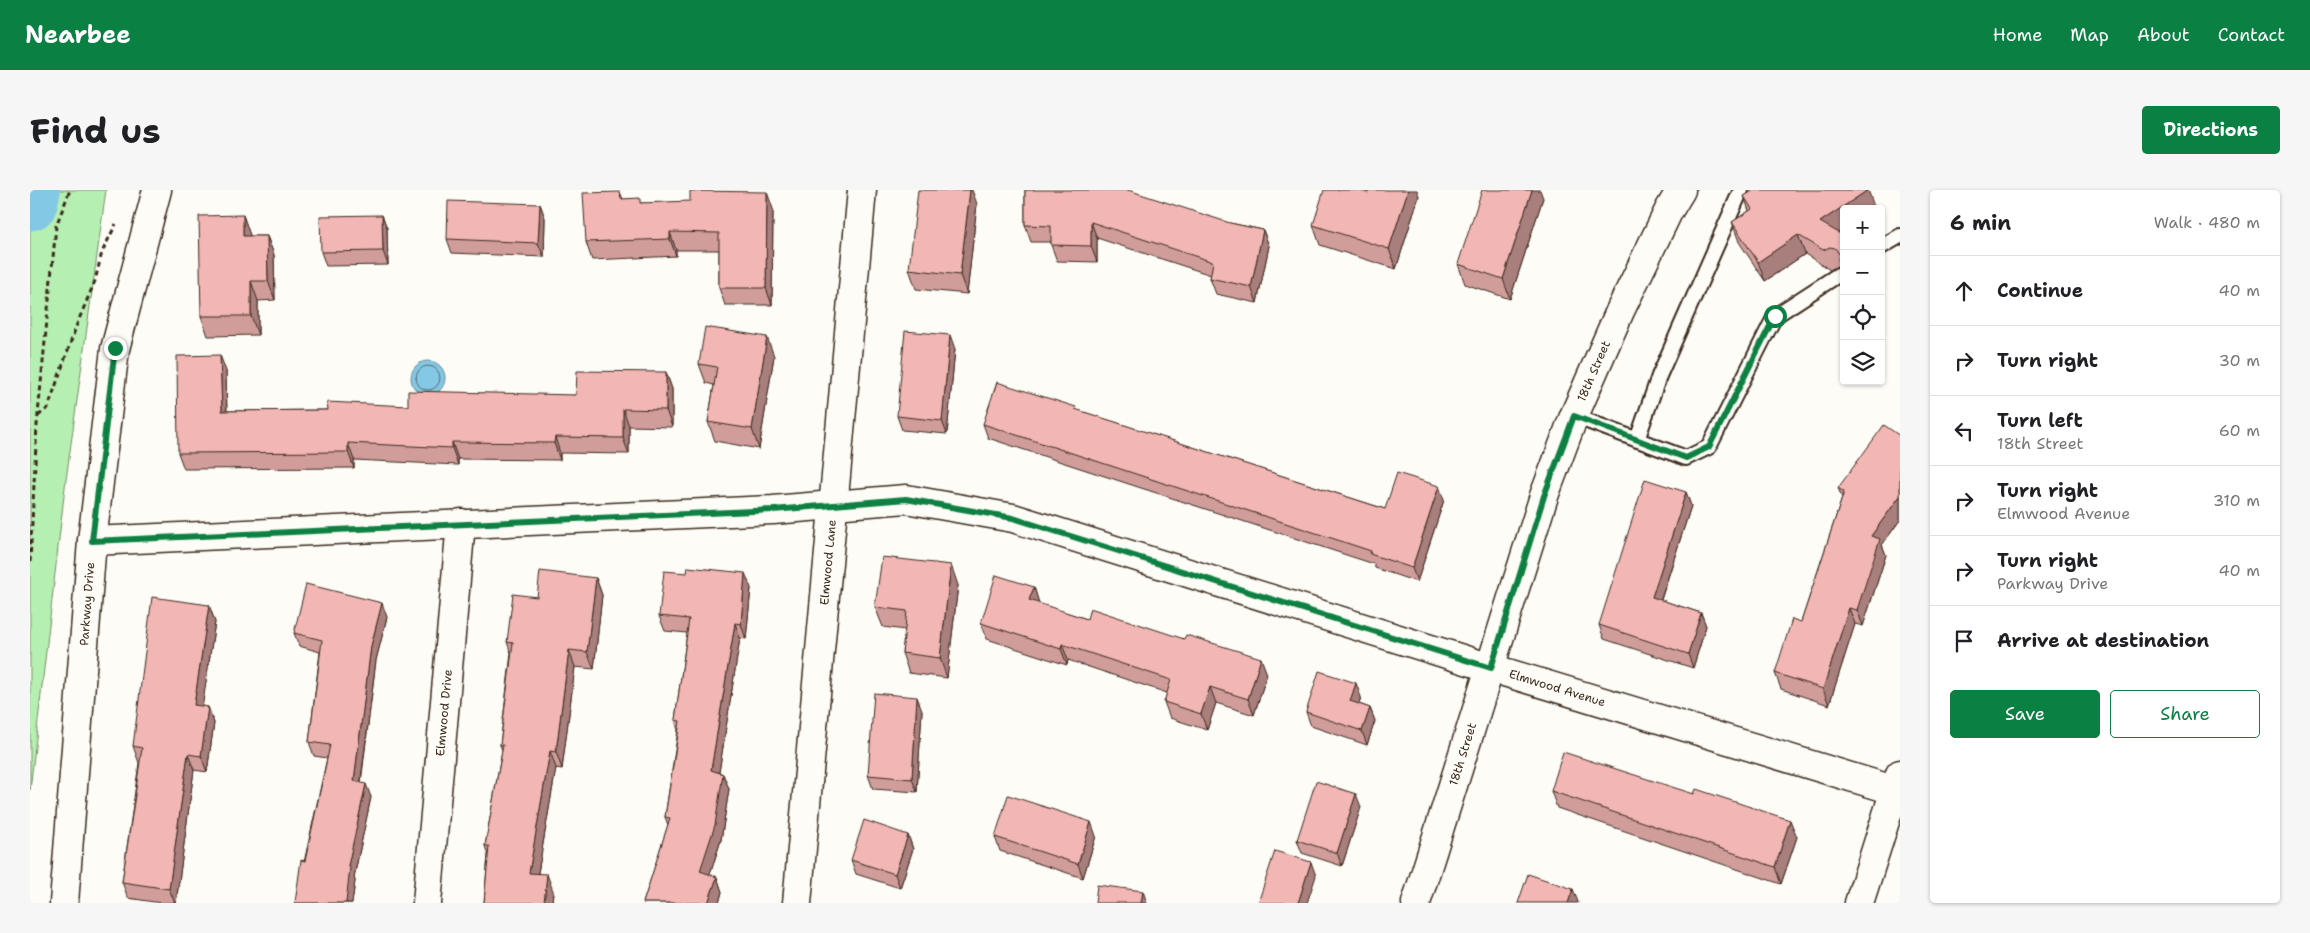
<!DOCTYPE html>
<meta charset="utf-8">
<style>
:root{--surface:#fff;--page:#f6f6f6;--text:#202124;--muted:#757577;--line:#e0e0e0;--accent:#0b8043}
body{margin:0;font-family:"Shantell Sans",sans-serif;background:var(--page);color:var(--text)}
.controls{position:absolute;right:15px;top:15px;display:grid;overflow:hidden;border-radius:5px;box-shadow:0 1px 4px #0004}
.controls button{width:45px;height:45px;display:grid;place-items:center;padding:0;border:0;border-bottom:1px solid var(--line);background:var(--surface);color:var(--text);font:25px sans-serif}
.stop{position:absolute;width:15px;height:15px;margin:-11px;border:4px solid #0b8043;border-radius:50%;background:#fff}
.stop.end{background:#0b8043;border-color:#fff;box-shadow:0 1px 5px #0008}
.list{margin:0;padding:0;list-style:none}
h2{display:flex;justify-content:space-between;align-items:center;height:65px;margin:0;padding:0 20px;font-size:21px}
h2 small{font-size:16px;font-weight:400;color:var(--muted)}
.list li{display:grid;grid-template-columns:32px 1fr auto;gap:15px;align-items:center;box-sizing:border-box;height:70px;padding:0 20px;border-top:1px solid var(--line)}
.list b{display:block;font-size:19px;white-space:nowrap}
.list p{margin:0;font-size:16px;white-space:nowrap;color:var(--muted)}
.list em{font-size:16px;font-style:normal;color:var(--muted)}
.actions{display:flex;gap:10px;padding:15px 20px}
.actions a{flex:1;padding:11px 0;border:1px solid var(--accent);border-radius:5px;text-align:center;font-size:18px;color:var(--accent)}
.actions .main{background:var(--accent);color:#fff}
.icon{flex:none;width:28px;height:28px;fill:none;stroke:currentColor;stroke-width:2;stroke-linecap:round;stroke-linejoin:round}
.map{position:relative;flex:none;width:1870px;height:713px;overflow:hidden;border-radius:5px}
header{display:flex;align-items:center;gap:30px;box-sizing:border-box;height:70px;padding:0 25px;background:var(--accent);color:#fff}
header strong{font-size:24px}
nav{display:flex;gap:28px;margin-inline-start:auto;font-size:18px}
.intro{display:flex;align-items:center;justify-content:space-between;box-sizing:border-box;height:120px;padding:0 30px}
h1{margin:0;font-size:35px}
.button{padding:12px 22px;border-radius:5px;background:var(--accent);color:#fff;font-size:18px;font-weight:700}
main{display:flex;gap:30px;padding:0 30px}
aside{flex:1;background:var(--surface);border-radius:5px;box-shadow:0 1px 4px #0004}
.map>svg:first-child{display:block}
.green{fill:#b6efb2;stroke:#788c68}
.water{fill:#83c8e4;stroke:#668995}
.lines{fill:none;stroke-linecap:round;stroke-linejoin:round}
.shore{stroke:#58696d;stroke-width:1}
.river{stroke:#83c8e4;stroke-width:55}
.lane-casing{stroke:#3b2a1e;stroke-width:18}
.street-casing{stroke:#3b2a1e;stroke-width:31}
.secondary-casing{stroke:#3b2a1e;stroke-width:31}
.path{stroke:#3b2a1e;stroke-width:3;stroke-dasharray:5 4;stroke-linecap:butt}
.lane{stroke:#fdfcf7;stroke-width:14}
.street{stroke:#fdfcf7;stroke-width:28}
.secondary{stroke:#fdfcf7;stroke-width:28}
.wall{fill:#d09d9b;stroke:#3b2a1e}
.shaded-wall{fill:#a97f7e;stroke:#3b2a1e}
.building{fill:#f2b6b4;stroke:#3b2a1e}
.route{stroke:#0b8043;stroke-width:6}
.labels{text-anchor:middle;stroke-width:5;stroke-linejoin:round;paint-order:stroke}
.street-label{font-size:12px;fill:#3b2a1e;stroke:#fdfcf7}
</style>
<header>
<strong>Nearbee</strong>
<nav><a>Home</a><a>Map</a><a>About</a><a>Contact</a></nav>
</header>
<div class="intro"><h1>Find us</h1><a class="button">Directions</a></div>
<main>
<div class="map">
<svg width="1870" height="713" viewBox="0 0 1870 713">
<rect width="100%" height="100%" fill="#fdfcf7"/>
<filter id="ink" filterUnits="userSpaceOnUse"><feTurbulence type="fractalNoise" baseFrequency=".02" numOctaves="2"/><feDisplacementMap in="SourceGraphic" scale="10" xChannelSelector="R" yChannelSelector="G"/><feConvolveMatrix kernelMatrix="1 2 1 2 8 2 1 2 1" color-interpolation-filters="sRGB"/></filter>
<g filter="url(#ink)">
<path class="green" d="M0,0h76l-41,297 -35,303z"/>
<path class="water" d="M381 188a17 17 0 1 1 34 0a17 17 0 1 1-34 0Z"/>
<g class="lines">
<path class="shore" d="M386 188a12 12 0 1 1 24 0a12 12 0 1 1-24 0Z"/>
<path class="river" d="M0,13l3,-13"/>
<g class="lane-casing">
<path id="lane" d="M1851,57l19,-11
M1544,226l112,42 23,-11 66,-131 63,-41
M1607,250l22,-64 82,-186"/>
</g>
<g class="street-casing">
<g id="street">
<path id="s1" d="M62,351l681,-31 133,-11 107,19 478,150 409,124"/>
<path id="s2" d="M34,713l28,-362 23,-192 42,-159"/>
<path id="s3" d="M397,713l34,-380"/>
<path id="s4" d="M767,713l65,-713"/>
<path d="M1829,713l41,-129"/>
</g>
</g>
<g class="secondary-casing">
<g id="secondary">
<path id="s5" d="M1386,713l128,-407 30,-80 46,-105 49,-101 12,-20"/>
</g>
</g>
<path class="path" d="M8,226l10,-8 29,-84 18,-43 7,-29 14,-28
M0,372l7,-137 19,-199 14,-36"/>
<use href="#lane" class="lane"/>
<use href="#street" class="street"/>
<use href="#secondary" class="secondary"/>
</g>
<path class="wall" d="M995,0l205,33 33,7 6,16 -12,57 -41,-9 -6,-16 1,-3 -114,-37v24l-40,-1 -6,-16v-3h-20l-6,-17z
M590,2l3,7 18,4 132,6 -1,96h-47l-6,-17v-38h-43v6l-84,4 -6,-18z
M1338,3l51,3 -23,73 -76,-24 -7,-20z
M1714,6l100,13v21l-5,3 5,3v40l-4,-9 -3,-1 -7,4 -25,-16 -40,27 -26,-39 -7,-20 17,-11z
M1513,8l-33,101 -45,-15 -7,-20z
M510,14l5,14 -1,39 -92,-4 -5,-14z
M947,14l-10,90 -51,-5 -7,-20z
M213,25l7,21h17l7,19 1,45 -17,1v34l-50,1 -7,-20z
M352,25l5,13 1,37 -62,1 -5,-14z
M925,159l-8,85 -45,-4 -5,-14z
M744,166l-15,93 -44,-8 -7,-19 6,-37 -8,-2 -7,-19z
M196,181l1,40 101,-1 80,-4 168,-11 90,-23 6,17v38l-43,-1v28l-69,-1v7l-102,-1v6l-104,-5v8l-170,1 -6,-16z
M1047,220l308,99 59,-9 -27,82 -42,-14 -1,-4 -386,-126 -5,-14z
M1870,246v84l-18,25 4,10 -23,71 -8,-2 -26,81 -48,-16 -6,-16 26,-51 41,-124 -4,-10z
M1656,302l5,14 -30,94 40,13 5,13 -13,42 -89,-29 -5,-14z
M566,388l6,17 -8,74 -19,-2 -13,102 -6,-1 -18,105 15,18 -1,12h-68l4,-48 -3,-9 17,-96 -2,-5 11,-92 -4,-11 30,-45z
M928,395l-11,93 -38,-5 -7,-20 3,-23 -22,-3 -8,-20z
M1004,397l5,17 48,15 180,55 -13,41 -38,-12 -9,27 -37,-12 -6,-16 3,-9 -99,-33 -1,5 -80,-26 -6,-16z
M721,398l-5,51 -6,-1 -21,134 4,2 6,15 -8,51 -11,34 7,3 5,15 -3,11h-76l25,-78 -3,-8 13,-87 -3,-10 12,-87 -22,-2 -6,-15z
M179,415l6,17 -13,84 6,1 6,16 -7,49 -13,-2 -18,133h-15l-33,-5 -6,-16 17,-119 -6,-17z
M357,427l-11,43 -15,123 10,14 -17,80 1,4 -3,22h-57l32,-145 -13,-2 -5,-14 11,-90 -21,-6 -5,-13z
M1331,507l-2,7 11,4 5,13 -8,24 -56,-19 -5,-14z
M892,520l-5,82 -44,-3 -5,-14z
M1521,601l246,46 -16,47 -224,-76z
M1331,617l-19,59 -40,-13 -5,-13z
M878,645l5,14 -13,39 -44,-14 -5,-14z
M1066,646l-13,42 -83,-27 -5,-14z"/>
<path class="shaded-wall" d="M940,0h2l5,14 -10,90 -7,-19z
M1378,0h9l2,6 -23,73 -7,-20z
M1502,0h8l3,8 -33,101 -7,-20z
M1838,0l7,19h-31v21l-17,11 -7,-19z
M737,2l6,17 -1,96 -6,-17z
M510,14l5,14 -1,39 -6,-14z
M213,25l7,20v21l-7,-20z
M352,25l5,13 1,37 -5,-14z
M1061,32l6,16v24l-6,-16z
M1233,40l6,16 -12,57 -6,-16z
M640,42l6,18v6l-6,-17z
M1768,45l7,19 -40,27 -7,-19z
M237,46l7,19 1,45 -7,-19z
M221,91l7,20v34l-7,-19z
M920,145l5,14 -8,85 -5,-13z
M737,147l7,19 -15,93 -7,-20z
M190,165l6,16 1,56 -5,-16z
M636,182l6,17v38l-6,-17z
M593,219l6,17v28l-6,-16z
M525,247l5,16v7l-6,-17z
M422,252l6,17v6l-6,-17z
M318,253l6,17v8l-6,-16z
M1409,296l5,14 -27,82 -5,-14z
M1656,302l5,14 -34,105 -5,-14z
M1870,306v24l-18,25 4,10 -23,71 -6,-16 14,-74z
M921,375l7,20 -11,93 -7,-20z
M715,383l6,15 -5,51 -5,-15z
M566,388l6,17 -8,74 -7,-17z
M1004,397l5,16 -4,13 -6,-16z
M352,413l5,14 -11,43 -17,135 -5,-14 17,-135z
M179,415l6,17 -15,100 -6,-17z
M1819,418l6,16 -26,81 -6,-16z
M1671,423l5,13 -13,42 -5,-14z
M705,433l5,15 -23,147 -6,-15z
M1032,454l6,16 -1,5 -6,-16z
M539,460l6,17 -13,102 -6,-17z
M1231,468l6,16 -13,41 -6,-16z
M1326,493l5,14 -6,18 -5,-14z
M1180,497l6,16 -9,27 -6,-16z
M887,507l5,13 -5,82 -5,-13z
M178,517l6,16 -7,49 -6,-16z
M1340,518l5,13 -8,24 -5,-14z
M520,561l6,17 -21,122 -6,-17z
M158,564l6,16 -18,133h-1l-6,-14z
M693,584l6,15 -8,51 -15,46 -6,-15z
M336,594l5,13 -17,80 1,4 -3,22h-6l2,-37z
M1326,604l5,13 -19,59 -5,-13z
M1760,630l7,17 -16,47 -6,-17z
M1061,632l5,14 -13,42 -5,-14z
M878,645l5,14 -13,39 -5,-14z
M1281,672l5,14 -9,27h-9z
M517,684l6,17 -1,12h-8z
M687,687l5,15 -3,11h-11z
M1543,699l5,13v1h-10z
M1113,701l4,12h-6z"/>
<path class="building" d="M888,0h52l-10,85 -51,-6z
M995,0h103l102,33 33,7 -12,57 -41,-9 3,-16 -122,-40v24l-40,-1v-19l-26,-1z
M1294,0h34l10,3 1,-3h39l-19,59 -76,-24z
M1452,0h50l-29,89 -45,-15z
M1724,0h114l-48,32 24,14v28l-6,-4 2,-5 -5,-7 -5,-1 -7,3 -25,-15 -40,27 -26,-40 20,-13 -8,-13z
M660,1l77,1 -1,96h-47v-55l-49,-1v7l-84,3 -3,-49 37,-1 1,7 19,-1v5l50,-2z
M418,11l92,3 -2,39 -91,-4z
M213,25v21h24l1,45h-17v35h-50l-2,-100z
M352,25l1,36 -62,1 -1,-36z
M675,137l62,10 -15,92 -44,-7 9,-55 -18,-3z
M875,141l45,4 -8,86 -45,-5z
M190,165l2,56 106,-1 -1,-8 81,4v-15l168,4 1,-24 89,1v38l-43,-1v29l-68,-1 -1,6 -102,-1v6l-104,-5v9l-170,1 -1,-97z
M967,192l79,25 -1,2 310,100 12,-36 42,13 -27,82 -42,-14 1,-3 -388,-127z
M1854,235l16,11v60l-29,40 9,3 -23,71 -8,-2 -26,81 -48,-16 17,-54 9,3 43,-130 -6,-4z
M1615,289l41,13 -34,105 49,16 -13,41 -89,-29z
M852,367l69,8 -11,93 -38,-5 5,-42 -32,-4z
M658,377l57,6 -4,51 -6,-1 -24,147 12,4 -8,51 -15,46 17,6 -9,26h-65l27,-85 -5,-1 15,-96 -5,-1 14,-101 -30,-3 5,-45 23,2z
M510,381l56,7 -9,74 -18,-2 -13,102 -6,-1 -21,122 18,1 -3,29h-60l5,-57h-4l18,-101h-3l13,-102 -6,-1 6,-48 24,3z
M966,385l38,12 -5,13 58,19 3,-11 94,31 2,-4 75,23 -13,41 -38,-12 -9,27 -37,-12 7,-22 -109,-36 -1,5 -80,-26z
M276,394l76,19 -11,43 -17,135 12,3 -18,82 2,1 -4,36h-51l6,-43 4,1 25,-116 -21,-3 13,-102 -28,-7z
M122,407l57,8 -15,100 14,2 -7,49 -13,-2 -19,135 -47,-7 20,-134 -9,-2z
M1289,481l37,12 -6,18 20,7 -8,23 -56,-19z
M844,503l43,4 -5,82 -44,-4z
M1533,562l131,42 2,-5 94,31 -15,47 -224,-76z
M1286,591l40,13 -19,59 -40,-13z
M978,605l83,27 -13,42 -83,-27z
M834,630l44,15 -13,39 -44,-14z
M1245,661l36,11 -13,41h-40z
M1498,684l45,15 -5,14h-50z
M1067,695l46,6 -2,12h-46z"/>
</g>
<g class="lines" filter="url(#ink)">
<path class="route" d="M85,158l-23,193 681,-31 133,-11 107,19 478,150 53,-172 30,-80 112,42 23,-11 66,-131"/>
</g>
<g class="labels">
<g class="street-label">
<text dy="4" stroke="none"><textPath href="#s5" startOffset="561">18th Street</textPath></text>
<text dy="4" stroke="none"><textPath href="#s4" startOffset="342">Elmwood Lane</textPath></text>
<text dy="4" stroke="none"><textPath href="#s2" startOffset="300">Parkway Drive</textPath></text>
<text dy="4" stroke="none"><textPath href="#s1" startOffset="1494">Elmwood Avenue</textPath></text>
<text dy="4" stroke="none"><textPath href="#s3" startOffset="191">Elmwood Drive</textPath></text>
<text dy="4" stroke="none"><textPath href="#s5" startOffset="156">18th Street</textPath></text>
</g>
</g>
</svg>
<div class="controls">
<button>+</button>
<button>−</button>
<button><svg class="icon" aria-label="locate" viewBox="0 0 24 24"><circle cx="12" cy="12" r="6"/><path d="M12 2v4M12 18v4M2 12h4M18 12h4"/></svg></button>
<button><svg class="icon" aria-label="layers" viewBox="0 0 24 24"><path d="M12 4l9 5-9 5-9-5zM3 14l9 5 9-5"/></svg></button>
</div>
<div class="stop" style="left:1745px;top:126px"></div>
<div class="stop end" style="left:85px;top:158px"></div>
</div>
<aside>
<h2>6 min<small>Walk · 480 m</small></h2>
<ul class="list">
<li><svg class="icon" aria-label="ahead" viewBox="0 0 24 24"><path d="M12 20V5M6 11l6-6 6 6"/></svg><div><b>Continue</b></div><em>40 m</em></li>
<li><svg class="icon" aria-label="right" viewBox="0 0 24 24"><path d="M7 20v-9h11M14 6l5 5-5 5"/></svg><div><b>Turn right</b></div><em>30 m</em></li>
<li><svg class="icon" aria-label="left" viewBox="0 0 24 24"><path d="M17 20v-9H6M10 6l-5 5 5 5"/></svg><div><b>Turn left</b><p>18th Street</p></div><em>60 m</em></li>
<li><svg class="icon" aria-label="right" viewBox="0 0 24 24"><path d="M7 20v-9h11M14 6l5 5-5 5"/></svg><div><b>Turn right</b><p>Elmwood Avenue</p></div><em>310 m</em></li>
<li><svg class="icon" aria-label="right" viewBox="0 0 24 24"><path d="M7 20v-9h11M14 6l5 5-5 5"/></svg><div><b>Turn right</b><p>Parkway Drive</p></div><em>40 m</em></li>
<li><svg class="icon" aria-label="arrive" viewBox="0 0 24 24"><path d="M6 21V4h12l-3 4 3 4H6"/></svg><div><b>Arrive at destination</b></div></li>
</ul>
<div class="actions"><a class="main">Save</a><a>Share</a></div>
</aside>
</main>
